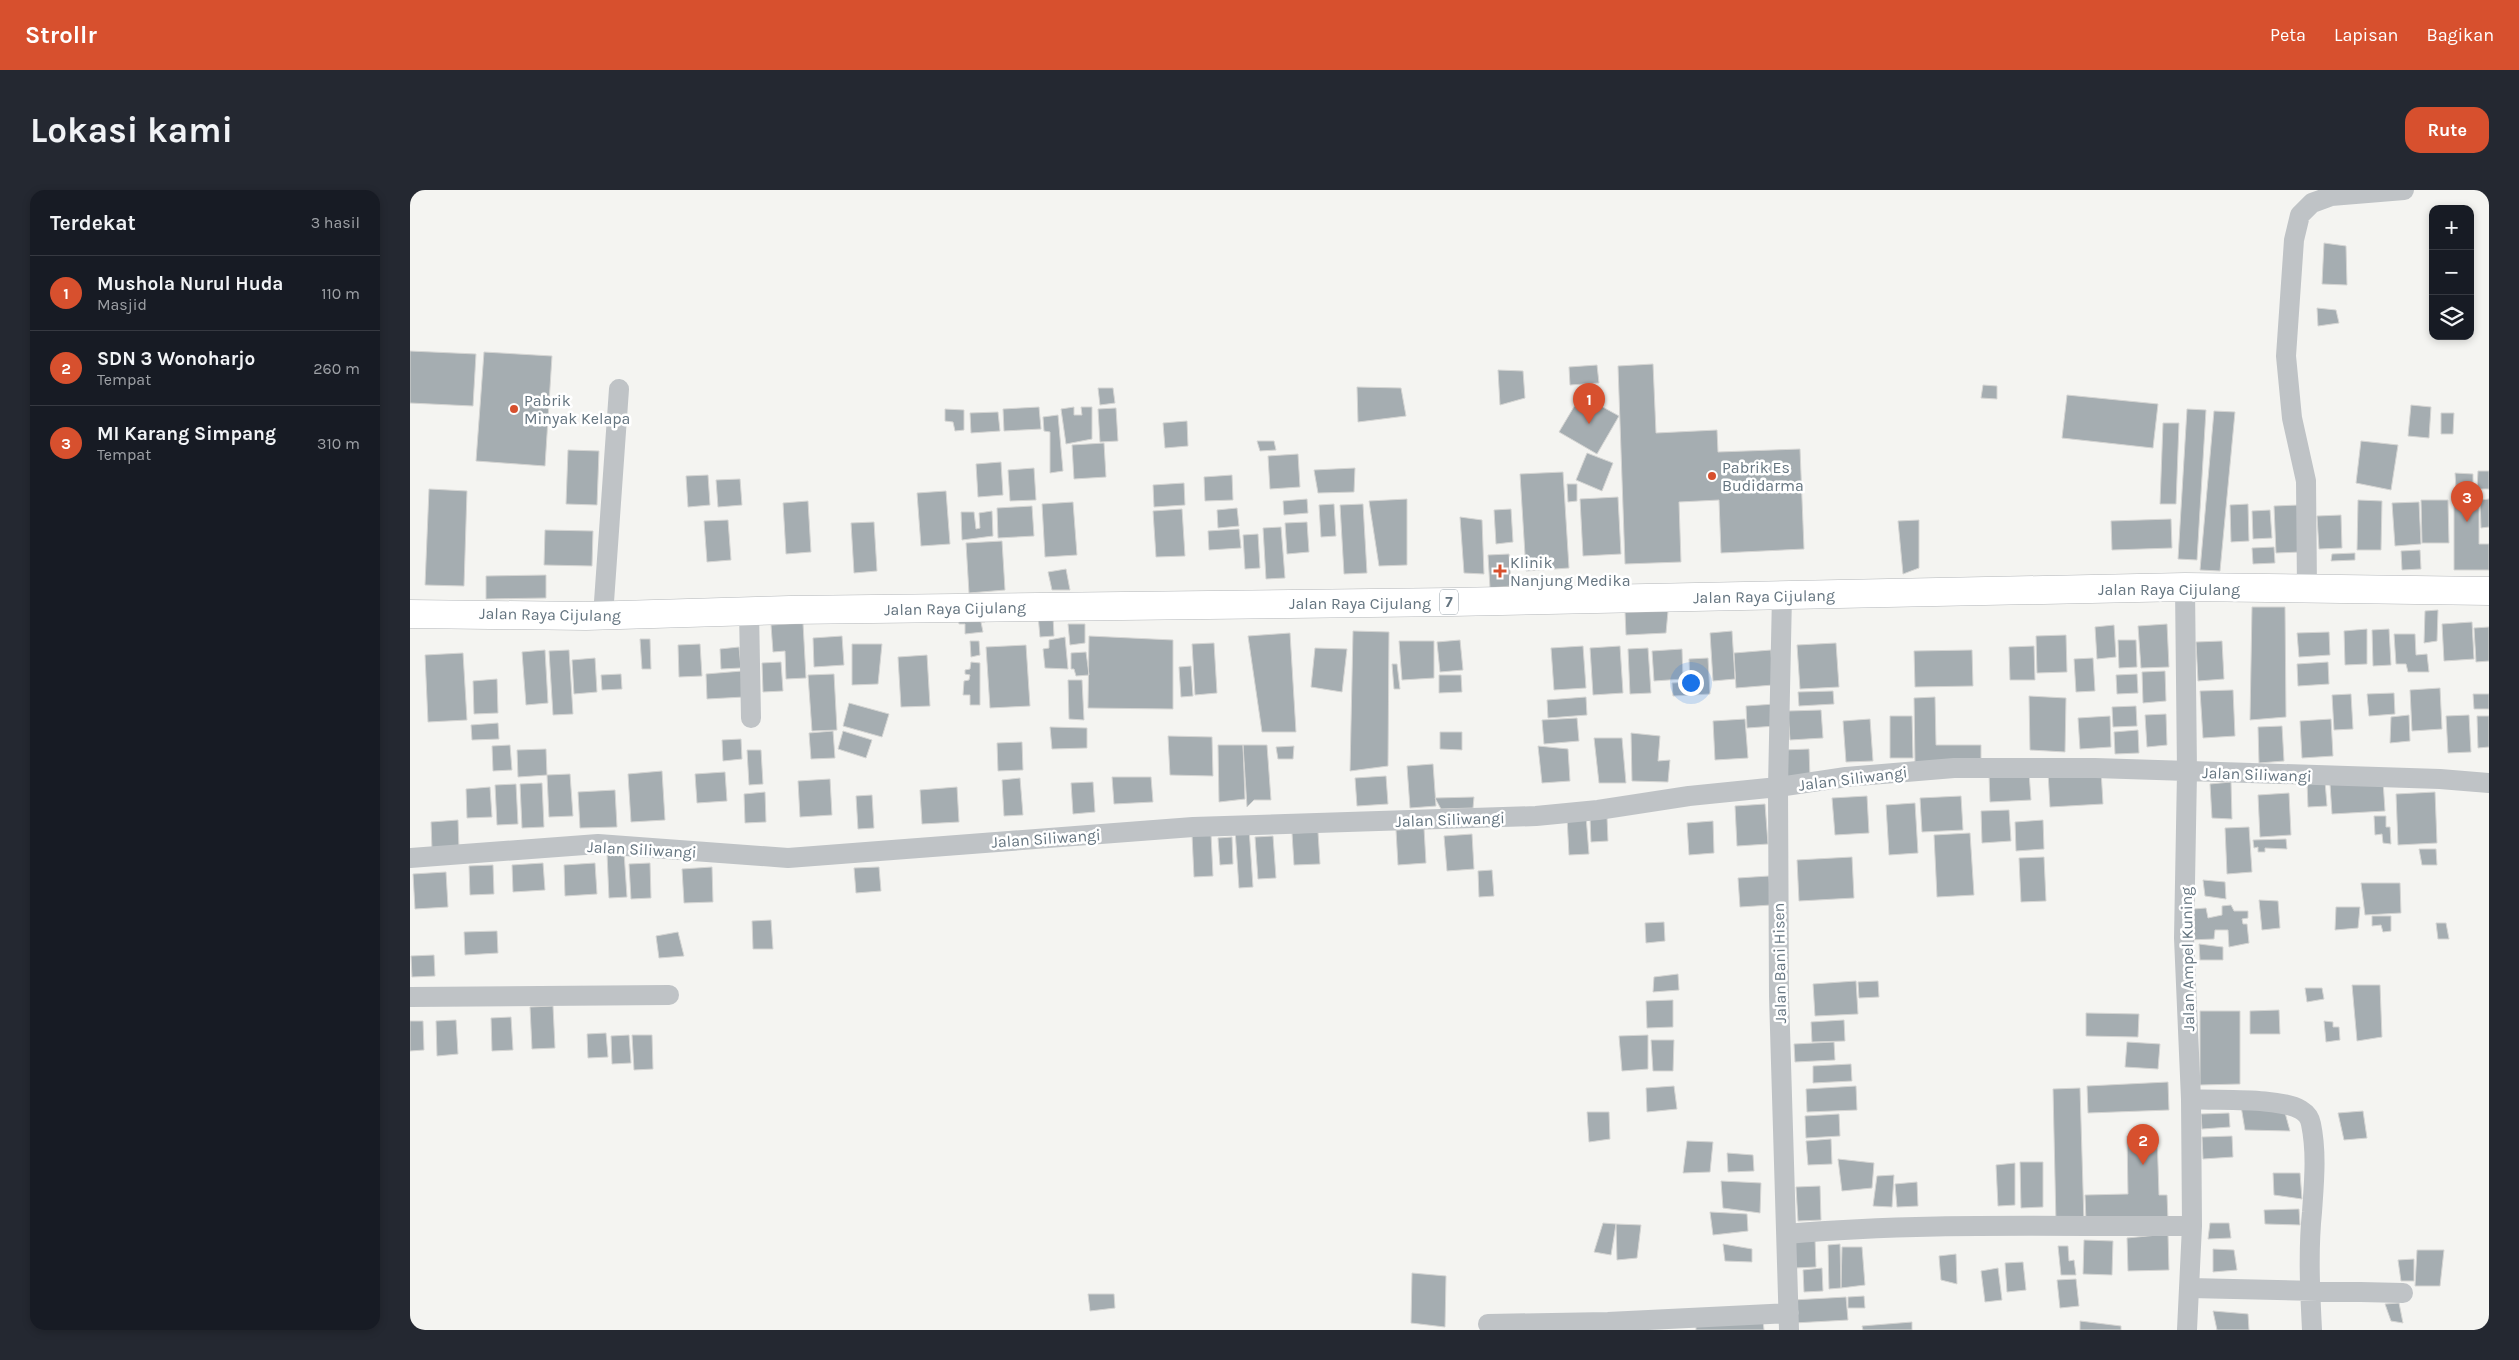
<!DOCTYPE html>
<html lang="id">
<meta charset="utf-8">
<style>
:root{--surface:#171b24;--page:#242831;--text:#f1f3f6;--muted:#9ea1a6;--line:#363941;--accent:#d7502e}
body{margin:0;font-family:Karla,sans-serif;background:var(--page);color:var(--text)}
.controls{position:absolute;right:15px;top:15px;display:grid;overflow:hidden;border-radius:10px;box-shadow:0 2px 8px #0003}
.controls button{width:45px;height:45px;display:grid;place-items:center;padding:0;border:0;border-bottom:1px solid var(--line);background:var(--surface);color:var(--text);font:25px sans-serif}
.you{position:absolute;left:1280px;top:492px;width:18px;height:18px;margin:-12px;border:4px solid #fff;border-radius:50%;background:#1a73e8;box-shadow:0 0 0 8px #1a73e833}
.badge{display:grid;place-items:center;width:32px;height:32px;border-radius:50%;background:var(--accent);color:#fff;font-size:16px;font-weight:700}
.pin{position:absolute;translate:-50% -41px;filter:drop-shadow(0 1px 2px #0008)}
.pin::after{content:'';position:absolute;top:26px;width:18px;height:15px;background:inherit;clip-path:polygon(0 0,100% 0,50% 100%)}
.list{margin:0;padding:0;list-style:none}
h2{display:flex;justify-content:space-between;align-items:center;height:65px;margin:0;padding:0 20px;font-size:21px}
h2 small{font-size:16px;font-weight:400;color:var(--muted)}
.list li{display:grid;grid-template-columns:32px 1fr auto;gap:15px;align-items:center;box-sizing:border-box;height:75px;padding:0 20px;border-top:1px solid var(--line)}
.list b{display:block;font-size:19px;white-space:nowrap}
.list p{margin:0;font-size:16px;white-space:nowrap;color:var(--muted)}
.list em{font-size:16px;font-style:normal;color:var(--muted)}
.icon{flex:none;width:28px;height:28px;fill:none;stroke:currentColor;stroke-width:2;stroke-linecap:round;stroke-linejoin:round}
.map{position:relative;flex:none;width:2079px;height:1140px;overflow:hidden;border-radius:15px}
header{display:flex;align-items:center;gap:30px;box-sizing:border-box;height:70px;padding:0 25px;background:var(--accent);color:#fff}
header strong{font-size:24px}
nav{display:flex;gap:28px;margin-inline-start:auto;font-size:18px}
.intro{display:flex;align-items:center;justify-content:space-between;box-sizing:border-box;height:120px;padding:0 30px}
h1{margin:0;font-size:35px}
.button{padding:12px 22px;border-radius:15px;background:var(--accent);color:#fff;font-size:18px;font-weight:700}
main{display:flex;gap:30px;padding:0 30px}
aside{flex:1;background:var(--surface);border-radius:15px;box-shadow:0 2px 8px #0003}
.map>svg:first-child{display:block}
.building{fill:#a5adb1;stroke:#d5d5d3}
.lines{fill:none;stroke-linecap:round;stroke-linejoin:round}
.trunk-casing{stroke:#b4b7ba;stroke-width:29}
.minor{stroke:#bfc3c6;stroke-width:20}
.trunk{stroke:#fff;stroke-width:28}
.poi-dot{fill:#d7502e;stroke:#fff;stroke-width:2}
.labels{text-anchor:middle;stroke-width:5;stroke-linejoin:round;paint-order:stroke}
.shield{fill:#fff;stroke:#939ea6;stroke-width:1}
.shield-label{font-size:15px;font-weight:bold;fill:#657580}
.poi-label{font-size:16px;fill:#657580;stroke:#fff;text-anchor:start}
.street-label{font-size:16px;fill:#657580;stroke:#fff}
</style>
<header>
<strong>Strollr</strong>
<nav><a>Peta</a><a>Lapisan</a><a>Bagikan</a></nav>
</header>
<div class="intro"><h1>Lokasi kami</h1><a class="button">Rute</a></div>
<main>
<aside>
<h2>Terdekat<small>3 hasil</small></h2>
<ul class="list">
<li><span class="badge">1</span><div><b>Mushola Nurul Huda</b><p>Masjid</p></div><em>110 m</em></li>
<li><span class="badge">2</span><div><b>SDN 3 Wonoharjo</b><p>Tempat</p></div><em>260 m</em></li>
<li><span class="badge">3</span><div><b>MI Karang Simpang</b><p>Tempat</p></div><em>310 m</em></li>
</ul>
</aside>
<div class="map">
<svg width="2079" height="1140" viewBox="0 0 2079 1140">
<rect width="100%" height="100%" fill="#f4f4f1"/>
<path class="building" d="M1914,53l22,3 1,39 -25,-1z
M1907,118l19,2 3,13 -21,3z
M0,161l66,3 -3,52 -63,-3z
M74,162l68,4 -7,110 -69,-5z
M1243,174l3,69 61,-3 1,22 82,-3 4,100 -83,4 -2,-53 -40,2 2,60 -56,2 -7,-198z
M1187,175l2,18 -29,2 -1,-18z
M1088,180l25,1 2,27 -25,7z
M1573,195l14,1v13l-16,-1z
M947,197l44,1 5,28 -48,6z
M688,198h15l2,15 -15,2z
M1171,205l38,21 -22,38 -38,-22z
M1657,205l91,9 -5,44 -91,-10z
M2001,215l20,2 -2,31 -21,-2z
M629,217l2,22 -37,2 -1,-22z
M664,217v8h8l-1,-8h11v32l-26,5 -5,-35z
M706,218l2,33 -18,1 -2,-33z
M535,219l19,1v20l-9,1 -2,-9 -8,-1z
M1777,219l19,1 -9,150 -19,-1z
M1804,221l21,1 -15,159 -20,-1z
M588,222l2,19 -29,2 -1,-20z
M2031,223h13l-1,21h-12z
M648,225l5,56 -13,2v-41l-6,-1 -1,-14z
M777,231l1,25 -23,2 -2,-25z
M1753,233h16l-3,81h-16z
M847,251h17l2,9 -16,1z
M1951,251l37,4 -7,45 -35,-7z
M694,253l2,34 -32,2 -2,-34z
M158,260l31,1 -2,54 -31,-1z
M1177,263l26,10 -11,28 -26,-11z
M888,264l2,33 -30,2 -2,-33z
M591,272l2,33 -25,2 -2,-33z
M624,278l2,32 -26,1 -2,-31z
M945,278l-1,24 -36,1 -4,-23z
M2068,281h11v18h-12z
M1153,282l6,96 -43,3 -6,-97z
M2045,283l18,1v13l-17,1z
M298,285l2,30 -22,2 -2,-31z
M822,285l1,25 -28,1 -1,-24z
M330,289l2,26 -24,2 -2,-27z
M774,293l1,22 -31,2 -1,-22z
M1157,294h10v17l-9,1z
M19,299l38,2 -3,95 -39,-1z
M536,301l4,53 -29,2 -4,-53z
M1208,307l3,57 -38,2 -3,-57z
M897,309l1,14 -24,2 -1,-14z
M997,309v66l-28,1 -10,-65z
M2079,309v28l-8,1 -1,-28z
M1948,310l24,1 -1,49h-24z
M2011,310h27l1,43h-27z
M2044,310h25v44h10v26h-35z
M398,311l3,51 -25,2 -3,-51z
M663,312l4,53 -32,2 -3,-53z
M2009,312l2,42 -26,2 -3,-43z
M924,314l2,32 -15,1 -2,-32z
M953,314l4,69 -23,1 -4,-69z
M1838,314l1,37 -18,1 -1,-37z
M1889,315l2,47 -25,1 -2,-47z
M622,316l2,30 -36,2 -1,-30z
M827,318l2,18 -21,2 -1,-18z
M772,319l3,47 -29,1 -3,-46z
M1101,319l2,33 -17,2 -2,-34z
M1860,320l2,28 -19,1 -1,-28z
M582,321l1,25 -31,4 -1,-28h13l2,17 4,-1 -1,-15z
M1931,325l1,33 -23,1 -2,-33z
M1050,327l22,3 2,54 -20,-1z
M1761,329l1,29 -60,2 -1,-29z
M318,330l3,40 -24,2 -3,-41z
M1509,330v48l-16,6 -5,-53z
M464,332l3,49 -23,2 -3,-50z
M897,332l2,30 -22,2 -2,-31z
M871,337l4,51 -19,1 -3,-51z
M829,339l2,19 -32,2 -1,-19z
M135,340l48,1 -1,35 -48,-1z
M848,344l2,34 -15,1 -2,-34z
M592,351l3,49 -36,3 -3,-50z
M1864,357l1,16 -22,1 -1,-16z
M2010,360l1,19 -19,1 -1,-19z
M1945,363v7l-24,1 1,-7z
M1099,364l2,32 -21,2 -2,-33z
M656,379l4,21h-18l-4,-18z
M136,385v23l-60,1v-23z
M1842,417h33l1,110 -36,3z
M2028,420l-1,31 -13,2 1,-32z
M1258,421l-2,22 -40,2 -1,-23z
M575,424v8h-4l2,10 -18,2v-10h-6l-1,-9z
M628,425l15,1 1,20 -14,1z
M2062,432l2,37 -30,2 -2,-37z
M393,433l3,55 -20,1 -1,-28 -12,1 -2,-27z
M658,434h17v19l-15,2z
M1757,434l2,43 -28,1 -3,-42z
M1704,435l2,32 -19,2 -2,-32z
M2079,437v34l-13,1 -2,-34z
M1957,439v35l-22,1 -1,-34z
M1979,439l2,36 -18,1 -1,-36z
M943,441l36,1 -1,134 -38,5z
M1322,441l3,48 -22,2 -3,-48z
M1919,442l1,23 -31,2 -2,-24z
M880,443l6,99h-34l-14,-96z
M1984,444h21l1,21 11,-1 2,18h-21l-2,-8h-10z
M1656,445l1,37 -30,1 -1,-37z
M432,446l2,29 -30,2 -1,-29z
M679,446l84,4v69l-85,-1z
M655,447l3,32 -23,-1 -2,-19 6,-1v-8z
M230,449h10l1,30h-9z
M1050,450l3,30 -23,2 -3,-30z
M1708,450h18l1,27 -18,1z
M560,451h9l1,14 -9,2z
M989,451h35v37l-32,2z
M1812,451l2,38 -26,2 -2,-39z
M804,453l3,50 -22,2 -3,-51z
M1426,453l3,44 -39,2 -3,-44z
M290,454l2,32 -23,1 -1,-32z
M442,454h30l-4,40 -26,1z
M616,455l4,61 -40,2 -4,-61z
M1173,456l3,42 -32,2 -3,-42z
M1210,456l3,47 -30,2 -3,-47z
M1624,456l1,34h-25l-1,-33z
M329,457l2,21 -20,1 -1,-20z
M905,458l32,1 -5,43 -31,-5z
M1238,458l3,45 -21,1 -2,-45z
M1272,459l1,30 -29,2 -2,-30z
M135,460l3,53 -22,2 -4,-53z
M159,460l4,64 -20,1 -4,-64z
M1361,460l2,35 -37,3 -2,-35z
M1562,460l1,36 -58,1 -1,-36z
M676,462l3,23 -13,1 -2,-7h-3v-16z
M53,463l4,67 -39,2 -3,-67z
M517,465l3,51 -29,1 -3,-50z
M185,468l2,34 -23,2 -2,-34z
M1298,468l2,36 -37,2 -1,-13 18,-1 -1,-23z
M1683,468l2,33 -19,1 -2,-33z
M371,472l2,29 -20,1 -1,-29z
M561,472l9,1v42h-10v-10h-7l1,-14 5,-1 1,-5 -5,-1v-4l5,-1z
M1918,472l1,22 -31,2 -1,-22z
M982,474h5l3,25h-6z
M781,476l2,30 -12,1 -2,-30z
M332,481l2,26 -37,2 -1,-25z
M1755,481l1,30 -23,2 -1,-31z
M211,484l1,15 -20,1 -1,-15z
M424,484l3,56 -25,1 -4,-56z
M1727,484l1,19 -21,1 -1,-19z
M1029,485h22l1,17 -23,1z
M87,489l1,34 -24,1 -1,-33z
M658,490h14l2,40 -15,-1z
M2030,498l2,41 -30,2 -2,-41z
M1823,500l2,46 -32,2 -3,-47z
M1423,501l1,13 -35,2 -1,-14z
M1984,503l1,21 -26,2 -2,-22z
M1941,504l2,35 -19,1 -2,-35z
M2063,504h16v15h-15z
M1619,506l37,2 -1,54 -35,-2z
M1176,507l1,18 -39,3 -1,-18z
M1525,507l1,48h45v17l-66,1 -1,-65z
M439,513l40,11 -7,23 -39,-11z
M1365,514l1,22 -29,2 -1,-22z
M1726,516l1,20 -24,1 -1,-20z
M1411,520l2,28 -33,2 -2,-29z
M1756,524l1,31 -20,2 -2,-32z
M1999,525l1,26 -20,2 1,-26z
M2059,525l2,37 -23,1 -2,-37z
M1480,526h22l1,42h-23z
M1700,526l1,31 -31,2 -2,-31z
M2067,526h12v31l-11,1z
M1167,528l2,23 -35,3 -2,-24z
M1335,529l3,39 -33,2 -2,-39z
M1460,529l3,42 -27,1 -3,-41z
M1921,529l2,37 -31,2 -2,-37z
M88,533l1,16 -27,1 -1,-15z
M1872,536l2,35 -25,2 -1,-36z
M640,537l37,1v20l-35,1z
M1728,540l1,23 -24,1 -1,-22z
M423,541l2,27 -24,1 -2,-26z
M433,541l29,9 -6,18 -28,-9z
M1030,542h22v18l-22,-1z
M1221,543l29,3 -2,25 12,-1 -2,22 -36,-1z
M758,546l44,1 1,39 -43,-1z
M1184,548h28l4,45h-27z
M331,549l1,20 -19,2 -1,-21z
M612,552l1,28 -25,1 -1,-28z
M100,555l2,25 -19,1 -1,-25z
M808,555h25l2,54 -26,3z
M833,555h24l4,55h-17l-7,7z
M884,556l-1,13h-15l-2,-12z
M1128,556l30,3 2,32 -28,2z
M136,559l1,26 -29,2 -1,-27z
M1399,559l1,28 -25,2 -2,-29z
M337,560h14l2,34 -14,1z
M1023,574l3,42 -26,2 -3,-42z
M1691,580l2,34 -53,3 -2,-35z
M252,581l3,49 -34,2 -3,-48z
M315,582l2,29 -30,2 -2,-29z
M1619,582l2,28 -41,2 -1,-28z
M160,584l3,42 -24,1 -2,-42z
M976,586l2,28 -31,2 -2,-28z
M702,587h39l2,25 -39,2z
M610,588l3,37 -19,1 -2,-36z
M420,589l2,36 -32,2 -2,-36z
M1915,591l2,25 -19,1 -1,-25z
M1973,591l2,30 -53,3 -2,-30z
M683,592l2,30 -22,2 -2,-31z
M1821,592l1,37 -20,-1 -2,-34z
M132,593l2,44 -22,1 -2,-44z
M106,594l2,40 -21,1 -2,-40z
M80,597l2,30 -25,1 -1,-29z
M547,597l2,35 -37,2 -2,-34z
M205,600l2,37 -37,1 -2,-36z
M355,602l1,30 -21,1 -1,-29z
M2025,602l2,51 -39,2 -2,-51z
M1879,603l2,42 -31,2 -2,-42z
M462,605l2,33 -16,1 -2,-33z
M1457,606l2,37 -34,2 -3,-37z
M1551,606l2,34 -41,2 -2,-34z
M1064,607l-1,11 -32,1 -6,-11z
M1505,613l3,50 -29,2 -3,-50z
M1355,614l3,40 -31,2 -2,-40z
M1599,620l2,31 -29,2 -1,-32z
M1176,626l3,38 -20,1 -2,-38z
M1964,626h12v11h4l1,17 -8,-1 -1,-9 -7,1z
M1197,627l1,24 -17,1 -1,-24z
M48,630l1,29 -27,1 -1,-28z
M1633,630l1,29 -28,2 -1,-29z
M1303,631l1,32 -25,2 -2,-32z
M1839,637l3,45 -25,2 -2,-46z
M839,638l4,59 -14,1 -4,-59z
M1014,638l2,35 -28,2 -2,-35z
M908,642l2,32 -26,1 -2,-32z
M1560,643l4,62 -37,2 -3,-62z
M801,644l2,42 -19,1 -2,-42z
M1062,644l2,35 -27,2 -3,-35z
M863,646l3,42 -18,1 -3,-42z
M822,647l1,27 -13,1 -2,-27z
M1876,649l1,10 -22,-1v4h-7v-5l-4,1 -1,-8z
M2009,659h17l1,16h-15z
M214,662l3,45 -18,1 -2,-45z
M1442,667l2,41 -55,3 -2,-41z
M1634,667l2,44 -25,1 -2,-44z
M133,673l2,27 -32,2 -1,-27z
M185,673l2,31 -32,2 -1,-31z
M240,673l1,35 -20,1 -2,-35z
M83,675l1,29 -24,1 -1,-29z
M302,677l1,35 -29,1 -2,-34z
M469,677l2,24 -25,2 -2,-25z
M1082,680l2,26 -15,1 -1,-26z
M36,682l2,35 -33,2 -2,-35z
M1359,686l2,29 -31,2 -2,-29z
M1793,690l22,2 1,17 -21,-3z
M1951,693h39l1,30 -36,2z
M1849,710l19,1 2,27 -18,2z
M1821,715l3,6h14v7l-6,1 1,5h4l2,19 -20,4 -1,-17h-13l-1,9 -26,1 5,-31 13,-1 2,10 14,-3v-9z
M1926,717h24l-2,21 -23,2z
M1962,726h19v15l-8,1 -2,-7 -9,1z
M361,730l2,29h-20l-1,-28z
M1254,732l1,19 -19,2 -1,-20z
M2026,733h10l3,16h-11z
M87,741l1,22 -33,2 -1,-23z
M268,742l6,24 -25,2 -3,-22z
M1789,754l24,3v13h-23z
M24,765l1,21 -23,1 -1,-21z
M1268,784l1,16 -26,2 1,-15z
M1446,791l2,33 -43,2 -2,-32z
M1468,791l1,16 -20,1 -1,-16z
M1942,795h28l2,52 -25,4z
M1895,798h17l2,11 -17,3z
M1263,810v27l-26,1 -1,-27z
M143,816l2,42 -23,1 -2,-42z
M1869,820l1,24h-30v-23z
M1790,821h40v73l-40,1z
M1676,823l53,1 -1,23 -52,-1z
M101,827l2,33 -21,1 -1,-33z
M46,830l2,34 -21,2 -1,-35z
M1434,830l1,21 -33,1 -1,-20z
M0,831h13l1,29 -14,1z
M1914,831l9,1v5h6l1,13 -14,2z
M196,843l2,24 -20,1 -1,-24z
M219,845l2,28 -19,1 -1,-28z
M222,845h20l1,34 -19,1z
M1238,845v34l-26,2 -3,-35z
M1241,850h23l-1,31h-20z
M1424,852l1,18 -40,2 -1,-18z
M1717,852l33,2 -2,25 -33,-2z
M1441,874l1,17 -39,2v-17z
M1758,892l1,28 -81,3 -1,-27z
M1264,896l3,23 -30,3 -1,-24z
M1446,896l1,24 -50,2 -1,-23z
M1670,898l4,135h-28l-3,-134z
M1831,916l43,3 6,22 -45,-1z
M1953,921l4,27 -23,2 -6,-27z
M1177,922h22l1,27 -21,3z
M1819,923l1,14 -28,2 -1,-15z
M1429,924l1,22 -34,2 -1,-22z
M1747,945l2,60h8l1,25 -82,2 -1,-27 43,-1 -1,-58z
M1822,946l1,21 -30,2 -1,-22z
M1421,949l1,25 -24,1 -2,-24z
M1277,951l26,1 -3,30 -27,1z
M1317,963l26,2 1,16 -26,1z
M1428,969l36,4 -2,25 -30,3z
M1610,972h23v45l-22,1z
M1605,973v42l-17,1 -2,-41z
M1863,983h27l2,26 -28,-4z
M1484,985l-2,32 -19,-1 4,-30z
M1311,991l40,2 -1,30 -37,-5z
M1507,992l1,24 -21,1 -2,-23z
M1410,996l1,34 -23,1 -2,-34z
M1889,1019l1,16 -35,-1 -1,-14z
M1300,1022l37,2 1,17 -35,4z
M1193,1033l13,1 -5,31 -17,-3z
M1800,1033h19l2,15 -23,1z
M1206,1034l25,1 -4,33 -20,2z
M1758,1044l1,36 -41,1 -1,-33z
M1405,1049l1,28 -22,1 -1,-27z
M1674,1050l29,1 -1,34 -29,-1z
M1313,1054l29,5v13l-27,-1z
M1430,1054l1,44 -12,1 -1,-44z
M1648,1056h10l1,15 5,-1 2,15h-15z
M1432,1057h20l3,38 -24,3z
M1803,1059l21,1 3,20 -24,2z
M2007,1060h27l-4,36h-25z
M1546,1064l1,30 -16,-4 -2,-24z
M2004,1069v22h-13l-3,-21z
M1613,1072l3,28 -19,2 -2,-29z
M1412,1078l1,23 -19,1 -1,-22z
M1588,1078l4,32 -17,2 -4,-31z
M1002,1083l34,3 -1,51 -34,-4z
M1666,1089l3,27 -19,2 -3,-28z
M678,1104h26l1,14 -25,3z
M1454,1106l1,12h-17v-11z
M1436,1107l2,23 -54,3 -1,-23z
M1989,1113l4,20 -12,-2 -6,-17z
M1803,1121l35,3 1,16h-32z
M1353,1130l1,10h-68v-5z
M1670,1131l41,5v4h-41z
M1502,1132v8h-49l-1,-4z"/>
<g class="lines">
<g class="trunk-casing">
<path id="trunk" d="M0,424l176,2 204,-6 662,-8 733,-15 304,4"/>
</g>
<path class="minor" d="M1775,397l2,185 -3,166 7,161 1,127 -5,104
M1897,400l-1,-109 -14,-63 -6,-62 8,-116 6,-25 12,-12 19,-7 73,-6
M1372,405l-4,192 1,209 10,334
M339,421l2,107
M193,426l16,-227
M0,668l188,-14 190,14 405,-31 343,-11 62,-6 91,-14 89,-9 68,-10 108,-9h141l345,11 49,4
M0,807l259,-2
M1781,909c27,2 88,-2 110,11 5,3 9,8 10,14 6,29 3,59 1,88 -4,39 -2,79 0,118
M1377,1044c135,-12 270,-7 405,-8
M1780,1098l213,5
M1078,1134l120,-2 181,-9"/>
<use href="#trunk" class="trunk"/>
</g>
<g class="poi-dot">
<circle cx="104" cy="219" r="5"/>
<circle cx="1302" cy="286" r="5"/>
<path d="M1087.5 373.5h5v5h5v5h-5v5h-5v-5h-5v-5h5z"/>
</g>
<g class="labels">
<rect class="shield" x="1030" y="399.5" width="18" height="25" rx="4"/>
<g class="shield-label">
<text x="1039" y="417">7</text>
</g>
<g class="poi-label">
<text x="114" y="216">Pabrik<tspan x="114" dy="18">Minyak Kelapa</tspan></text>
<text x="1312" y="283">Pabrik Es<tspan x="1312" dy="18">Budidarma</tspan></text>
<text x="1100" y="378">Klinik<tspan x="1100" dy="18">Nanjung Medika</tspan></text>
</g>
<g class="street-label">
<text x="1759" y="405">Jalan Raya Cijulang</text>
<text transform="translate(1354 406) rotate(-1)" y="6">Jalan Raya Cijulang</text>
<text x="950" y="419">Jalan Raya Cijulang</text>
<text transform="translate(545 418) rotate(-1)" y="6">Jalan Raya Cijulang</text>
<text transform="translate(140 424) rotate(1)" y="6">Jalan Raya Cijulang</text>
<text transform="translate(1847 584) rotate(2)" y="6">Jalan Siliwangi</text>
<text transform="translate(1443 588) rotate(-7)" y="6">Jalan Siliwangi</text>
<text transform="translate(1040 629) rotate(-2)" y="6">Jalan Siliwangi</text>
<text transform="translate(636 648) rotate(-4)" y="6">Jalan Siliwangi</text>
<text transform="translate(232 659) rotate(3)" y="6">Jalan Siliwangi</text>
<text transform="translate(1777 769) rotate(-91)" y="6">Jalan Ampel Kuning</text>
<text transform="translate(1369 773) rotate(-91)" y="6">Jalan Bani Hisen</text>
</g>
</g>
</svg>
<div class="controls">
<button>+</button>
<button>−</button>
<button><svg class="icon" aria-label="layers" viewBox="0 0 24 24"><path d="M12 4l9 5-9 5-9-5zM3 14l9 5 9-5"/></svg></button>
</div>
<div class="you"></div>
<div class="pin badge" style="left:1179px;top:234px">1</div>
<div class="pin badge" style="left:1733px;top:975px">2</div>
<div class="pin badge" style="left:2057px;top:332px">3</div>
</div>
</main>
